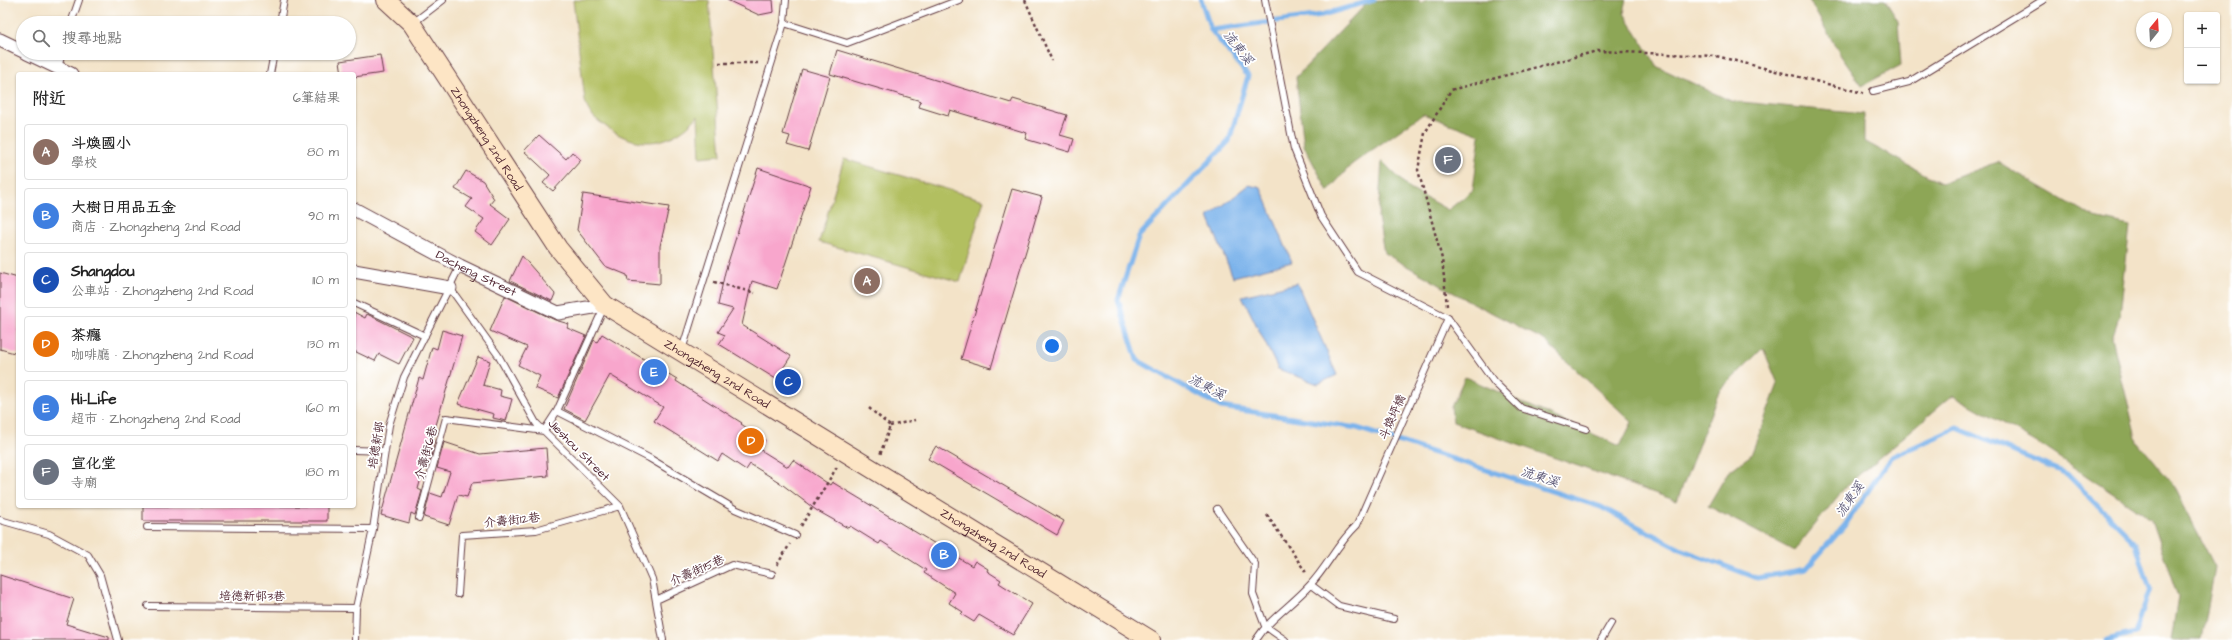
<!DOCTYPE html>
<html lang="zh-TW">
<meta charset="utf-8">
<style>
:root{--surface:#fff;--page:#f2f2f2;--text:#222;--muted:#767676;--line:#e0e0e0;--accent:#b45309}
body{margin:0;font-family:"Architects Daughter","LXGW WenKai TC",sans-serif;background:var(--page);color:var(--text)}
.controls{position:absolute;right:12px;top:12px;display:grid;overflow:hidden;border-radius:4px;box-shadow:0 1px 3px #0004}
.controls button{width:36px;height:36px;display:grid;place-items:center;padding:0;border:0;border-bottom:1px solid var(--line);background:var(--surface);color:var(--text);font:20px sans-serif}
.compass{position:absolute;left:2136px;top:12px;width:36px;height:36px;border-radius:50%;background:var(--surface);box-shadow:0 1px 3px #0004;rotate:18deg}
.you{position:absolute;left:1052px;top:346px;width:14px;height:14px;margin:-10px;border:3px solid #fff;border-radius:50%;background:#1a73e8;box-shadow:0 0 0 6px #1a73e833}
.badge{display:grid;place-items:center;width:26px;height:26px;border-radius:50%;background:var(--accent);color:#fff;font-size:13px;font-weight:700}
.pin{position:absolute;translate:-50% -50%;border:2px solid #fff;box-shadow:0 1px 4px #0006}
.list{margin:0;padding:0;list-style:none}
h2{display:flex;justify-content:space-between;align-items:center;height:52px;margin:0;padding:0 16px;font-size:17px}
h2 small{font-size:13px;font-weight:400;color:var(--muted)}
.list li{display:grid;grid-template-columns:26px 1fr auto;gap:12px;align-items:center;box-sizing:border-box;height:56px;margin:0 8px 8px;padding:0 8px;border:1px solid var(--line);border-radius:4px}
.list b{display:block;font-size:15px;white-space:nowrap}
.list p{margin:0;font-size:13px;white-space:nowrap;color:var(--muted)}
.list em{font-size:13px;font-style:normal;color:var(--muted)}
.icon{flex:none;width:22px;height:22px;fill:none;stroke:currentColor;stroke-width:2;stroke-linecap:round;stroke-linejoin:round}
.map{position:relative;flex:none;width:2232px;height:640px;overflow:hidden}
.search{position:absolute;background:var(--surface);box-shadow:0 1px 3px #0004;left:16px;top:16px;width:340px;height:44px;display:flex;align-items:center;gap:10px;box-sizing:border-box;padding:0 14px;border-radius:22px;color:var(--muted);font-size:15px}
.panel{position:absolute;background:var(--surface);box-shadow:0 1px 3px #0004;left:16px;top:72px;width:340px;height:436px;border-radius:4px}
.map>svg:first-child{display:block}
.green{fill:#b2bf61;stroke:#7e6f46}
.forest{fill:#8da657;stroke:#6c6241}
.water{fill:#7bb3eb;stroke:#62698b}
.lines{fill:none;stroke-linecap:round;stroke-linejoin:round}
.stream{stroke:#7bb3eb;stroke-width:5}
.building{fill:#f8a6cc}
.lane-casing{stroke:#633c43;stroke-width:8}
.street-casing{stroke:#633c43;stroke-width:15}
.secondary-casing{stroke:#633c43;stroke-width:20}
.path{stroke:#633c43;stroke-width:2.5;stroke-dasharray:3 3;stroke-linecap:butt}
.lane{stroke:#fff;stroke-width:6}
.street{stroke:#fff;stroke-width:13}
.secondary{stroke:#fde5c5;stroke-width:18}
.labels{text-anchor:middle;stroke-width:3.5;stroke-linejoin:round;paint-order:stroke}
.street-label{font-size:12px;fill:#4a1f2b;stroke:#fff}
.water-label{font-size:13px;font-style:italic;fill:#5e5a78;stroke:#fff}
</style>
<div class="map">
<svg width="2232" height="640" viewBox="0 0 2232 640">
<rect width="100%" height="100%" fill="#fff"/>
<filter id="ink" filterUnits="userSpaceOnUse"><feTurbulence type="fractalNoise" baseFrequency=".025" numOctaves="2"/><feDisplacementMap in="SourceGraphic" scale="8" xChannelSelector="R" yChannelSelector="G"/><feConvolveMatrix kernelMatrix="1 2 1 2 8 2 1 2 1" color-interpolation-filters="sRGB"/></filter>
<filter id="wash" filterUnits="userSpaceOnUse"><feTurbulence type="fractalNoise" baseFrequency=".012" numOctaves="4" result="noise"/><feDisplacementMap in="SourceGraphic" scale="16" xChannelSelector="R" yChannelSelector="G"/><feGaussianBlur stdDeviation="0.9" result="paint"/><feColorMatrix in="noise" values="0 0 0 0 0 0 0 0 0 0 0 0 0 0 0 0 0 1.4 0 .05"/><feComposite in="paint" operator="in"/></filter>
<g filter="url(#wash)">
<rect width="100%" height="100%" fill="#f3e3c8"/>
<path class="green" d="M573,0h136l12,155 -21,2 -2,-41c-25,29 -58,35 -90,12 -12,-9 -19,-12 -23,-27z
M844,159l140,41 -24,82 -141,-40z"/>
<path class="forest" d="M1370,0h49l1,3 7,-3h200l-3,13 32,53 75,35 133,13v27l77,42 57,-21 97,56 35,8 -10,88 -8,24 25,103 34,41 44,85 -13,73h-31l7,-43 -27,-78 -114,-76 -84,-48 -106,90 -53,66 -86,-45 20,-34 23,-17 27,-71 -15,-36 -44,44 -42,109 -224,-79 -2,-15 14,-30 155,69 12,-24 -88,-82 -90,-47 -70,-40 -6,-36 4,-56 28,28 38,21 25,-20 7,-55 -57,-21 -72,51 -23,26 -24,-45 -8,-69z
M1809,0h76l13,21 3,44 -39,21 -21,-30z"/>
<path class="water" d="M1249,185l12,3 31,74 -59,15 -25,-60z
M1297,283l40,92 -19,9 -40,-15 -36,-73z"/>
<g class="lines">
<path class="stream" d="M1201,0l10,30 37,46 -19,65 -90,95 -21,64 19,60 84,47 136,21 244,79 79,42 77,29 49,-9 39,-44 46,-68 66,-29 110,46 69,70 14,45 -15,44 -28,7
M1211,30l111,-15 52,-15"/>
</g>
<g id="blocks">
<path class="building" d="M727,0h46l1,12 -15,3z
M837,50l174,53 2,-4 54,16 -7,20 14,4 -4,13 -45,-13 2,-6 -77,-23 -2,6 -29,-9 2,-6 -91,-27z
M380,55l3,18 -29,4v-3h-12l-2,-13z
M802,69l28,8 -22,74 -21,-6 3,-9 -7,-2z
M539,135l27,24 6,-7 9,8 -28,31 -10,-8 7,-8 -26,-24z
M758,168l53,18 -34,103 -25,-8 -10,44 49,31 -15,23 -57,-35 6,-9 -7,-3 15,-23 -15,-4 7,-33z
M466,171l17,10 11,18 -4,5 20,15 -18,26 -17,-13 9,-13 -18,-12 6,-8 -17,-10z
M1012,189l30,8 -51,171 -30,-9z
M583,194l86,13 -9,39v38l-32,-3 -1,-6 -22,-9 -28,-36z
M522,256l33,38 -3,7 -42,-20z
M0,273l18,5v76l-18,-5z
M505,296l50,24 14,4 -2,4 19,8 -28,62 -23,-10 5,-12 -22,-11 9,-18 -37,-16z
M354,312l11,6 2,-4 46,23 -14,27 -20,-10 -4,7 -21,-10z
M442,330l20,6 -30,103 3,1 -6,25 -4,-1 -7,25 4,2 -7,24 -4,-2 -2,10 -28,-8 38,-137 4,2 9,-33 5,2z
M602,334l75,45 -1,2 66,42 -1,1 24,16 -6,9 29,18 5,-7 37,25 2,-3 140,84 3,-5 13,8 -1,2 14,9 -2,3 33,21 -19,31 -34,-20 -5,7 -13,-8 2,-2 -14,-9 6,-10 -31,-20 2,-3 -45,-29 -2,3 -29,-18 -2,2 -32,-18 -37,-28 -29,-18 -4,6 -24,-16 -4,7 -64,-40 9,-14 -53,-32 -25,45 -21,-11 30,-69 3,2z
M478,357l12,4 -7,24 18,5 -1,6 12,3 -6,22 -13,-3 1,-4 -36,-10z
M444,442l36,12 66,-6 2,28 -76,7 -5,14 -9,-2 -9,30 -25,-8 6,-24 12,4 8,-25 -13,-4z
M936,446l128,75 -7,14 -129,-76z
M143,506h184v15h-184z
M0,575l74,24 -8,25 43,13v3h-109z"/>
</g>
</g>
<g filter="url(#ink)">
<use href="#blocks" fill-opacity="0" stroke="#633c43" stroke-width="1"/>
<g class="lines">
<g class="lane-casing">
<path id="lane" d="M1265,0l29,149 27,67 37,56 90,46 46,64 27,26 65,21
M71,23l8,-23
M280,23l4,-23
M413,23l30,-23
M784,23l63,20 112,-43
M58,68l4,-15
M270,74l4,-21
M1873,91l36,-9 134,-82
M450,288l48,67 38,68 84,83 32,73 11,61
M354,303l71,33
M682,350l102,-327 2,-23
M557,411l92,47 86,51 60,26
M354,450l31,1
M1217,509l38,55 -2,30 12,32 20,14
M419,518l27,-100 98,13 13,-20 47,-104
M0,520l49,14 39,21 12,20 18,65
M147,527l226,2
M1311,585l28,21 55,13
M458,594l4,-59 74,-5 84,-24
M656,600l76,-35 40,9
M148,606l208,2
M355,640l1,-32 17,-79 16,-104 15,-48 56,-111
M1256,640c14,-22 36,-35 54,-55 18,-19 26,-40 47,-60l91,-207
M1601,640l10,-17"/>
</g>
<g class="street-casing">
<g id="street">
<path d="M0,40l23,11"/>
<path d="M27,53l44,21"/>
<path id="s1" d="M354,209l106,57 98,47 47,-8"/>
<path d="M354,271l96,17"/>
</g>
</g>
<g class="secondary-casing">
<g id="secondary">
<path id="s2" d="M386,0l26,24 146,224 47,57 546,335"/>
</g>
</g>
<path class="path" d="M1025,0l27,61
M719,63h42
M714,282l41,11
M1447,306l-5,-47 -24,-89 7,-37 26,-43 146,-39 119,5 147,37
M869,408l21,18 -10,29
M890,426l25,-6
M1267,515l40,59
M801,526l36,-59
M777,565l13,-21"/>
<use href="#lane" class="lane"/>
<use href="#street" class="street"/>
<use href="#secondary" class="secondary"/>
</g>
</g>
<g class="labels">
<g class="street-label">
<text dy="4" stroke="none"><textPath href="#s2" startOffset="172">Zhongzheng 2nd Road</textPath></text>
<text dy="4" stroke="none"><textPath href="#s1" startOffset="138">Dacheng Street</textPath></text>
<text dy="4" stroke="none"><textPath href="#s2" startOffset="508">Zhongzheng 2nd Road</textPath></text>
<text transform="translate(1392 417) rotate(-66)" y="4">斗煥坪橋</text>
<text transform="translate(376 445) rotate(-80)" y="4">培德新邨</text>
<text transform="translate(579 450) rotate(45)" y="4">Jieshou Street</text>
<text transform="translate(426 453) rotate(-75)" y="4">介壽街6巷</text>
<text transform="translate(512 520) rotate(-6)" y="4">介壽街12巷</text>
<text dy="4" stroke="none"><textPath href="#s2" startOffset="832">Zhongzheng 2nd Road</textPath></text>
<text transform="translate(697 570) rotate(-24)" y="4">介壽街15巷</text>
<text transform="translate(252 596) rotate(1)" y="4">培德新邨3巷</text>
</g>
<g class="water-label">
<text transform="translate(1239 47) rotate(52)" y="5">流東溪</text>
<text transform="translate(1207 386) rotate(28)" y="5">流東溪</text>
<text transform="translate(1540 476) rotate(18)" y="5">流東溪</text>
<text transform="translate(1849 499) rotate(-55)" y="5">流東溪</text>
</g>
</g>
</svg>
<div class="controls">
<button>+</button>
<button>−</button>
</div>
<svg class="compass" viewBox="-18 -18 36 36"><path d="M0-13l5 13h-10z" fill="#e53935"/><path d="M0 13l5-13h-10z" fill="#767676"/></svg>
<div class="you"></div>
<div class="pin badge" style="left:867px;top:281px;background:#8d6e63">A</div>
<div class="pin badge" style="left:944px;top:555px;background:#3f7fe0">B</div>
<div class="pin badge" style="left:788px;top:382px;background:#1a4fb4">C</div>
<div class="pin badge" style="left:751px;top:441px;background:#e8710a">D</div>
<div class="pin badge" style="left:654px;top:372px;background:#3f7fe0">E</div>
<div class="pin badge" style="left:1448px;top:160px;background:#6b7280">F</div>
<div class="search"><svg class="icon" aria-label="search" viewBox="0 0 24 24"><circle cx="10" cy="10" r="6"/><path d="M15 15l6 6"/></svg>搜尋地點</div>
<section class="panel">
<h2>附近<small>6筆結果</small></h2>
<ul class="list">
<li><span class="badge" style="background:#8d6e63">A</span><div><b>斗煥國小</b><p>學校</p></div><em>80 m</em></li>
<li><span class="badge" style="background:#3f7fe0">B</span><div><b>大樹日用品五金</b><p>商店 · Zhongzheng 2nd Road</p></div><em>90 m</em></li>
<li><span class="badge" style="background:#1a4fb4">C</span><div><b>Shangdou</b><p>公車站 · Zhongzheng 2nd Road</p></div><em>110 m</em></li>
<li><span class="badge" style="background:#e8710a">D</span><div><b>茶癮</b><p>咖啡廳 · Zhongzheng 2nd Road</p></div><em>130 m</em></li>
<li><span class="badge" style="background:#3f7fe0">E</span><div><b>Hi-Life</b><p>超市 · Zhongzheng 2nd Road</p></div><em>160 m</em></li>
<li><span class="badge" style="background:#6b7280">F</span><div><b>宣化堂</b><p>寺廟</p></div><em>180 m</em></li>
</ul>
</section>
</div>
